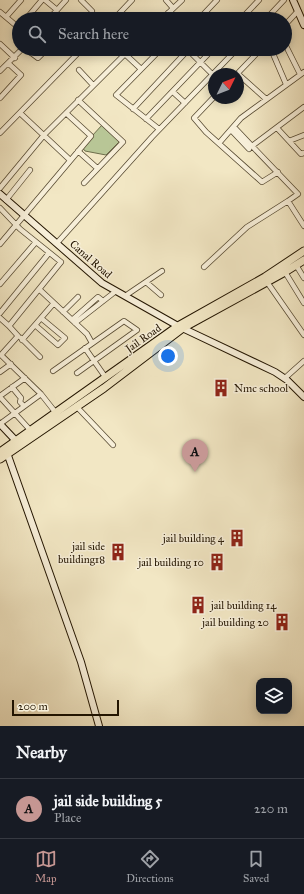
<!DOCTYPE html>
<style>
:root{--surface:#171b24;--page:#20242c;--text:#f1f3f6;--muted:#9ea1a6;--line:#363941;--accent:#c59692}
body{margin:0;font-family:"IM FELL Great Primer",serif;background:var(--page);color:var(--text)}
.controls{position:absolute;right:12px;bottom:12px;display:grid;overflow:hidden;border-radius:8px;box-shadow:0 2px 10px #0003}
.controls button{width:36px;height:36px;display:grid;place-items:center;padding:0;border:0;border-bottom:1px solid var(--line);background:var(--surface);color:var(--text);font:20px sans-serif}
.compass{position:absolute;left:208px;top:68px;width:36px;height:36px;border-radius:50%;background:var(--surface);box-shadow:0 2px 10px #0003;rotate:47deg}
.scale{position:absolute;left:12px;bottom:10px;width:107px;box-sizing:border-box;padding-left:4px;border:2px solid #231501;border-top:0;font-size:11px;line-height:14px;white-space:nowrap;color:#231501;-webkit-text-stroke:3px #f7efd9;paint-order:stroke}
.you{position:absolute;left:168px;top:356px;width:14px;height:14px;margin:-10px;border:3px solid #fff;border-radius:50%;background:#1a73e8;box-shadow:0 0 0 6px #1a73e833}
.badge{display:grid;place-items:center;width:26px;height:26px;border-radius:50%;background:var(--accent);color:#111;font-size:13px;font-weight:700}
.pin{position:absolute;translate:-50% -33px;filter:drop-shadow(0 1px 2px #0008)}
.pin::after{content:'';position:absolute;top:21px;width:14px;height:12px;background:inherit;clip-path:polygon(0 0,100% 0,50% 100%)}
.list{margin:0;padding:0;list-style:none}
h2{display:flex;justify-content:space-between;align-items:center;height:52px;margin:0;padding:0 16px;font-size:17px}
h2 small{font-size:13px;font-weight:400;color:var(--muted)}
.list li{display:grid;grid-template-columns:26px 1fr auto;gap:12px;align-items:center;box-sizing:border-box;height:60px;padding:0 16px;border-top:1px solid var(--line)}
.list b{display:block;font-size:15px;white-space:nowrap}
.list p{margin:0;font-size:13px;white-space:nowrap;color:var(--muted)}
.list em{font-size:13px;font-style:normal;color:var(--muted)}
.icon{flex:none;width:22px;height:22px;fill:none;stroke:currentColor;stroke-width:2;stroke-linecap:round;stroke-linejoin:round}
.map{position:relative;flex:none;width:304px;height:726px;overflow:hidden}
.search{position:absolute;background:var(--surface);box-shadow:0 2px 10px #0003;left:12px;right:12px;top:12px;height:44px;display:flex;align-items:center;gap:10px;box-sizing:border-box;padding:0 14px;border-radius:22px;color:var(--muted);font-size:15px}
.sheet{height:112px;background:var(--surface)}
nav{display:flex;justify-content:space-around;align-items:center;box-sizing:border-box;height:56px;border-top:1px solid var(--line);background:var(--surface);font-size:11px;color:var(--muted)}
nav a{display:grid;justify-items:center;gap:2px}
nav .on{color:var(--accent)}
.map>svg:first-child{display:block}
.green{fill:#b8c696;stroke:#6e6e4c}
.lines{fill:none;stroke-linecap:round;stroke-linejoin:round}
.street-casing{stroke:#574a32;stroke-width:6}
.secondary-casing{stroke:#231501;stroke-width:8}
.primary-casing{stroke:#231501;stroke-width:9}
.street{stroke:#f7efd9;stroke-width:4.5}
.secondary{stroke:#f7efd9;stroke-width:6}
.primary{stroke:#f2e7c4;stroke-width:7}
.labels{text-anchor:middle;stroke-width:3;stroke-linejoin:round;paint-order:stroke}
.street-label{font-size:11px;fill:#231501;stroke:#f7efd9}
.poi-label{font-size:11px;fill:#231501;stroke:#f7efd9;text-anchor:end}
</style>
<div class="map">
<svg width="304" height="726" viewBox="0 0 304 726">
<rect width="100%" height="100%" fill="#f2e7c4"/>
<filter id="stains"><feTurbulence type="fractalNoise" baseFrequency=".005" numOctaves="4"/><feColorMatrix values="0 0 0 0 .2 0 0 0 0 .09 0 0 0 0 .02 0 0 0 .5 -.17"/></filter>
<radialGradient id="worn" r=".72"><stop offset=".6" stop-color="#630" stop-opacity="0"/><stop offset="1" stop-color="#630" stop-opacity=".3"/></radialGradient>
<path class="green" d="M102,125l18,16 -14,14 -21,-4 -3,-4z"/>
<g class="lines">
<g class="street-casing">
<path id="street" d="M45,0l12,10
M81,0l11,11
M166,0l7,8
M0,12l19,16
M168,13l7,6
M6,17l15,-17
M26,19l16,-19
M49,19l17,-19
M114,19l18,-19
M162,19l20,-19
M199,19l18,-19
M241,19l18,-19
M266,19l18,-19
M285,25l13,-14
M0,44l15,14
M285,44l15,30
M26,49l12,9 9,-9
M187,49l25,25
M271,49l15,35
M125,54l16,15
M79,70l14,15
M0,71l22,-22
M237,74l24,-25
M238,74l28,25
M173,92l12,11
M214,97l-20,21 12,14 56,50 16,-10
M0,98l21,-23 -13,-12
M78,100l45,42 -39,41
M304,107l-52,39 46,48 -10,7 16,25
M133,109l55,-59
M20,113l50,47
M146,119l67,-70
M234,127l18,19
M277,128l24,26 3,-1
M159,129l-43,-34 45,-46
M231,130l18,19
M0,133l82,-84
M289,141l15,-6
M220,142l21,-24 63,-46
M78,151l19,17
M0,188l44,-53 86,-86
M6,200l24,-30
M0,208l20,21 41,33 -52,64 9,10 -17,19 40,39 15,19
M57,243l95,-106 85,-88
M0,244l91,-108 -25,-23
M296,265l8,13
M204,267l43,-40 41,-26
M285,272l19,31
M146,282l15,13
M267,282l37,53
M0,284l36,-42
M40,290l47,44 5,9
M125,296l37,-25
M63,312l15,-15
M0,313l49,-60
M0,318l9,8
M72,320l26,-23 5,4
M75,323l41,-32
M35,325l23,20 7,-7 -24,-20
M21,338l19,19
M22,340l32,-37
M85,348l21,30
M53,371l71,-50 13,9 -60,43
M0,372l11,-8
M285,378l19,-17
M12,387l9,11 -1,4 4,4
M0,396l25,-18
M0,397l31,34
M76,406l37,39
M0,424l41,-30"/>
</g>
<g class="secondary-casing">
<path id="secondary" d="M293,0l11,25
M0,194l102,89 76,43 97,46 12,8 17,17
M0,424l18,19
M6,450l75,212 18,64"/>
</g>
<g class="primary-casing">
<path id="primary" d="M0,452l178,-126 87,-49 39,-26
M0,459l104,-71 79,-60 102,-56 19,-12"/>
</g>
<use href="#street" class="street"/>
<use href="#secondary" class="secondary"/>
<use href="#primary" class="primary"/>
</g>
<defs>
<g id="building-bare" transform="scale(1.38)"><path d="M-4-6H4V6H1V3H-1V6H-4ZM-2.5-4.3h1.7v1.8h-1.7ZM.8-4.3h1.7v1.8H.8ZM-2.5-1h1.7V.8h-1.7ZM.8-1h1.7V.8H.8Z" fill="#8f2418" stroke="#f7efd9" stroke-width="2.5" paint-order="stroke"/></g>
</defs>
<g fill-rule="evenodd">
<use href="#building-bare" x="221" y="388"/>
<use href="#building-bare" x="237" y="538"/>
<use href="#building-bare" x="118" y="552"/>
<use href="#building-bare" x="217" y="562"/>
<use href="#building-bare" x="198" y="605"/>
<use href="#building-bare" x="282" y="622"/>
</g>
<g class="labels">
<g class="street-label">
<text transform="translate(91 259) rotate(41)" y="4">Canal Road</text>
<text transform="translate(143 338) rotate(-35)" y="4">Jail Road</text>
</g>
<g class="poi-label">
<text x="234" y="392" text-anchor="start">Nmc school</text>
<text x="224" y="542">jail building 4</text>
<text x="105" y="550">jail side<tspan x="105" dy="13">building18</tspan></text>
<text x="204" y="566">jail building 10</text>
<text x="211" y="609" text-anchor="start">jail building 14</text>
<text x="269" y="626">jail building 20</text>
</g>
</g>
<rect width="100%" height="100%" filter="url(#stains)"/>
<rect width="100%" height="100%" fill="url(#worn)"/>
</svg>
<div class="controls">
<button><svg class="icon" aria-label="layers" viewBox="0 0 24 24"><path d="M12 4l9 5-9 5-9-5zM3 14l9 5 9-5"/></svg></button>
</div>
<svg class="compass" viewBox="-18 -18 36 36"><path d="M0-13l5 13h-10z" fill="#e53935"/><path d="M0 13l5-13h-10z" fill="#9ea1a6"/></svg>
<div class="scale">200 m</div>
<div class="you"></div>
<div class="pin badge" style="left:195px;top:472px">A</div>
<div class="search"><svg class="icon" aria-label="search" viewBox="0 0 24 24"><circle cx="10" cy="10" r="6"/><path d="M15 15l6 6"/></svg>Search here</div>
</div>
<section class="sheet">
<h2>Nearby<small></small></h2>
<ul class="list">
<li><span class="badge">A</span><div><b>jail side building 5</b><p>Place</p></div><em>220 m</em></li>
</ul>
</section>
<nav>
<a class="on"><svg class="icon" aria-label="map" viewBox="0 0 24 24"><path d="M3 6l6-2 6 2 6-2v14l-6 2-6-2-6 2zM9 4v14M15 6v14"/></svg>Map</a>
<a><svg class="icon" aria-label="directions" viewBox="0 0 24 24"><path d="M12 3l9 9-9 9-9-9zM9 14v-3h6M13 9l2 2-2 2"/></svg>Directions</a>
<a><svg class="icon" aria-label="saved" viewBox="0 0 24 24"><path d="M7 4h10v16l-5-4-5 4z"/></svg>Saved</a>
</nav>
